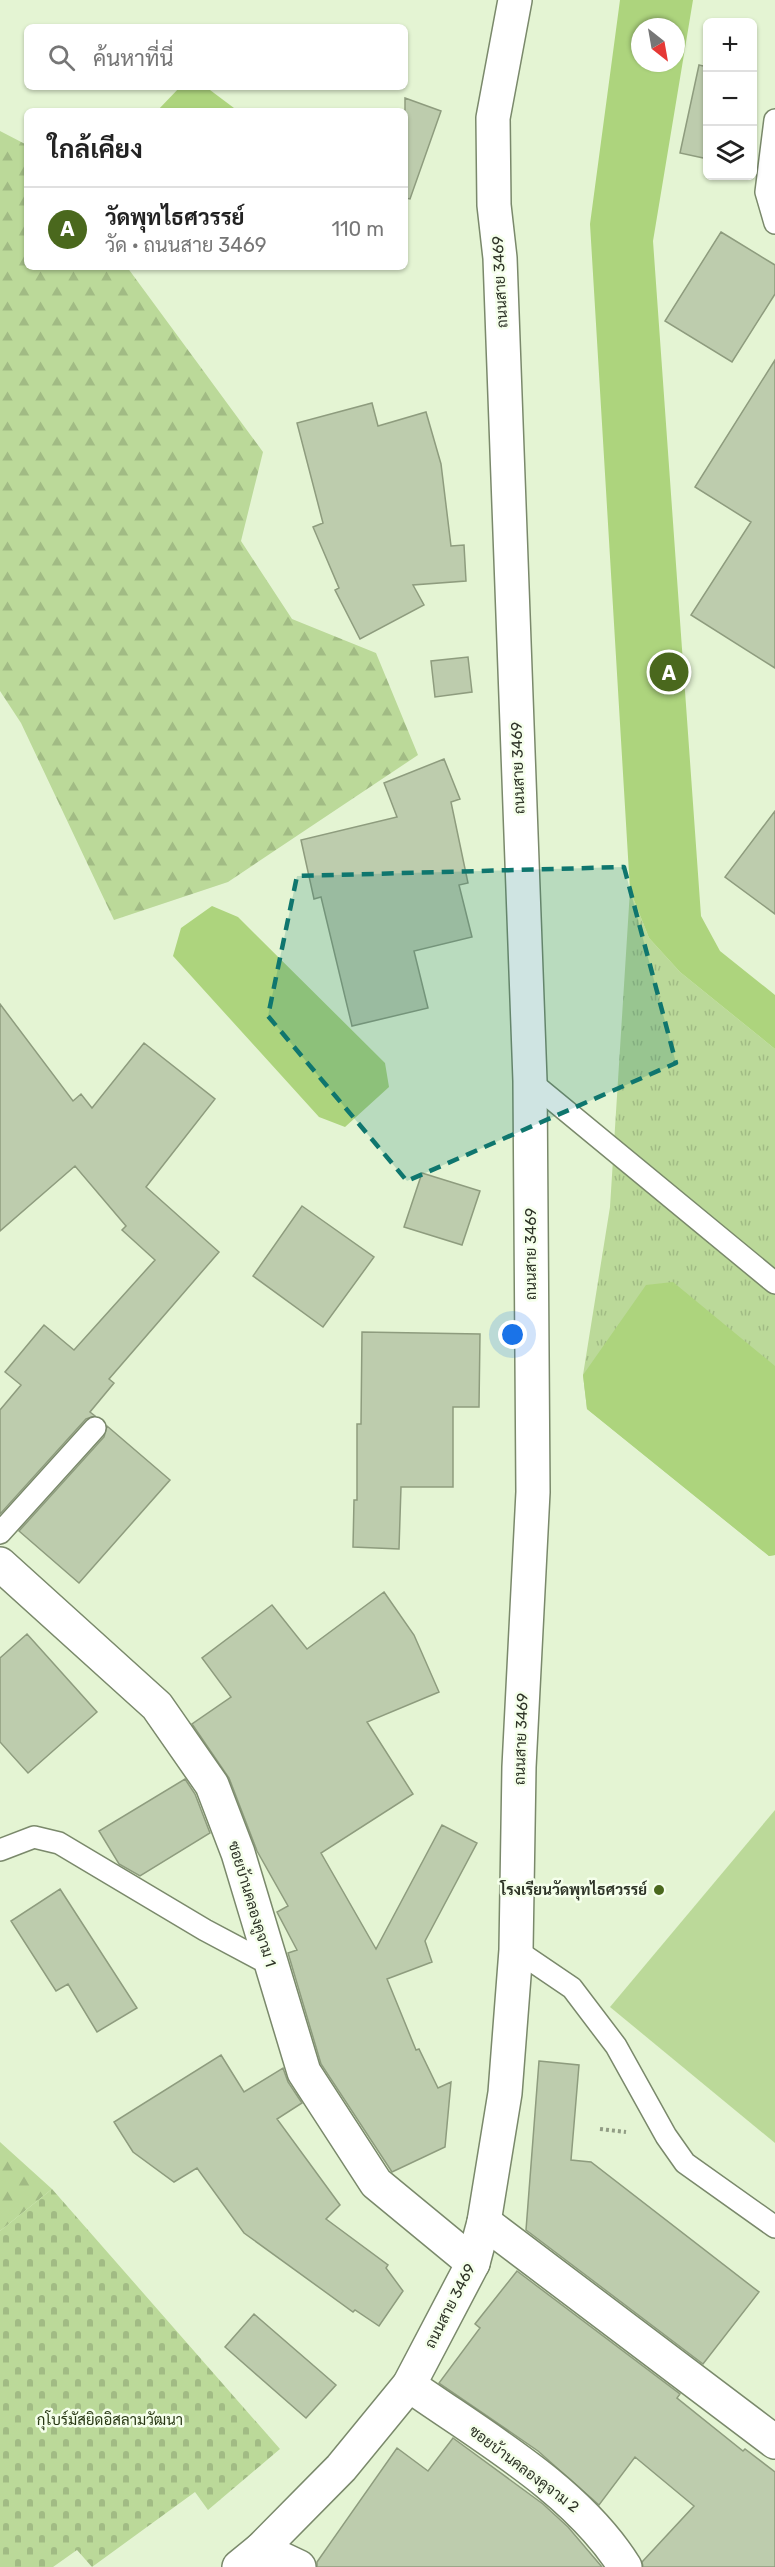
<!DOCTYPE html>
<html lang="th">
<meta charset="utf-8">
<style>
:root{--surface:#fff;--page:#f2f2f2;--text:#222;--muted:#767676;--line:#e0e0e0;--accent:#4a681d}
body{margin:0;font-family:Rubik,Sarabun,sans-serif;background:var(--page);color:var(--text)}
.controls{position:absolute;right:18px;top:18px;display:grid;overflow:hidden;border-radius:9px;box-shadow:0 2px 4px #0004}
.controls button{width:54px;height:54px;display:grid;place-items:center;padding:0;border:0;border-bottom:2px solid var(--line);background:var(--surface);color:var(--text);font:30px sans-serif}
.compass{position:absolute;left:631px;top:18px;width:54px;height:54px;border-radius:50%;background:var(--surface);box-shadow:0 2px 4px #0004;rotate:149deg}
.you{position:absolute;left:513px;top:1335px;width:21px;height:21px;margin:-15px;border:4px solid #fff;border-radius:50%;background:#1a73e8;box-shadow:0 0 0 9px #1a73e833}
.badge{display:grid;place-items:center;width:39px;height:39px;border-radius:50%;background:var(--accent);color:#fff;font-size:20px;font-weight:700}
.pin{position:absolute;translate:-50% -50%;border:3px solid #fff;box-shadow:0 2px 6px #0006}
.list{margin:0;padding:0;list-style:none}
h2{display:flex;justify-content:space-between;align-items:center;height:78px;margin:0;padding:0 24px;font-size:26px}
h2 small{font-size:20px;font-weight:400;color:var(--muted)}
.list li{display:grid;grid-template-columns:39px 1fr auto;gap:18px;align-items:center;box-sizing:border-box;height:84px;padding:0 24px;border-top:2px solid var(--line)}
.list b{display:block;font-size:22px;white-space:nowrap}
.list p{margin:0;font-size:20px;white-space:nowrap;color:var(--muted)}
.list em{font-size:20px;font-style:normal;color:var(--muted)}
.icon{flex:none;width:33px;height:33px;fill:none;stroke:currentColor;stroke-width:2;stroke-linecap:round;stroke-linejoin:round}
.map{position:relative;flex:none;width:775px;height:2567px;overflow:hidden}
.search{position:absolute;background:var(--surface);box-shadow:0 2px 4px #0004;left:24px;top:24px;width:384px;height:66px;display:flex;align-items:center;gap:15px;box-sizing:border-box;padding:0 21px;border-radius:9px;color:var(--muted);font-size:22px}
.panel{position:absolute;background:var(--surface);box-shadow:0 2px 4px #0004;left:24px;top:108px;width:384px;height:162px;border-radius:9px}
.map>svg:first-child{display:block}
.grass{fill:url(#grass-tufts)}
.forest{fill:url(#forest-firs)}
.cemetery{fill:url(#cemetery-stones)}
.green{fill:#bbd999}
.water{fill:#add47d;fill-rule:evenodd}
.building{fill:#bdccad;stroke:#8e9c7e;stroke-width:1.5}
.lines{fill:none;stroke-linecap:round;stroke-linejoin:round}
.service-casing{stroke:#7a896b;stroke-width:24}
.minor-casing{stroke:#7a896b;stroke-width:36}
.tertiary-casing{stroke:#7a896b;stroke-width:36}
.path{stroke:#929d85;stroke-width:4;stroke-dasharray:3 3;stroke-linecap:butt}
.service{stroke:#fff;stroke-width:21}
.minor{stroke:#fff;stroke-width:33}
.tertiary{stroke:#fff;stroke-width:33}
.marked{fill:#0f766e;fill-opacity:0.2;stroke:#0f766e;stroke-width:4.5;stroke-dasharray:12 8;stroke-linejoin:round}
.poi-dot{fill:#4a681d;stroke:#f5ffeb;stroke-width:2}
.labels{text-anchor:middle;stroke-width:5;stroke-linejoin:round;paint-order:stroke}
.street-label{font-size:15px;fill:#2e3427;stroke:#f5ffeb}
.poi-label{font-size:15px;font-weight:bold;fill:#2e3427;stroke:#f5ffeb;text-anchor:end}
.park-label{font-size:15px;fill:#2a3a16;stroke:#f5ffeb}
</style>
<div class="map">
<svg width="775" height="2567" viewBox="0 0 775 2567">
<defs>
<pattern id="grass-tufts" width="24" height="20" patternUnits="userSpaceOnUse" patternTransform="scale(1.5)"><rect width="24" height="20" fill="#bbd999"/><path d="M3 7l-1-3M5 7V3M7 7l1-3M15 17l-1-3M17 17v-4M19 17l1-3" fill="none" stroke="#a1bb84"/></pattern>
<pattern id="forest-firs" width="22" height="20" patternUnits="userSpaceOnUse" patternTransform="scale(1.5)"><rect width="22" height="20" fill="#bbd999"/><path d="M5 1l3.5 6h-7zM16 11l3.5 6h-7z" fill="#a1bb84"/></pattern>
<pattern id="cemetery-stones" width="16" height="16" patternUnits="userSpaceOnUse" patternTransform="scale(1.5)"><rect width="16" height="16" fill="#bbd999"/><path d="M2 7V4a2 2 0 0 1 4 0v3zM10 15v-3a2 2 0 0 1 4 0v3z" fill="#a1bb84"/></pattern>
</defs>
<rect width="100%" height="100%" fill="#e4f4d3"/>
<path class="grass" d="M630,890l19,48 31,34 95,77v506l-6,1 -182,-147 -4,-34 27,-168z"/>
<path class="forest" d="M0,131l27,14v122h100l136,185 -22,89 51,78 84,34 42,102 -190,127 -114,38 -93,-197 -21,-32z
M0,2142l52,47 -52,42z"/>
<path class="cemetery" d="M52,2189l228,260 -72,61 -13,-18 -103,75 -15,-17 -24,17h-53v-336z"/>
<path class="green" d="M775,1810v333l-165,-136z"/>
<path class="water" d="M620,0h73l-40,241 48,675 19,35 55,44v54l-95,-77 -31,-34 -19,-48 -40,-666zM640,27h36v36h-36z
M180,87h26l32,24h-81z
M212,906l26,11 147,146 4,24 -44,40 -26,-10 -146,-161 8,-28z
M673,1282l102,84v189l-6,1 -182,-147 -4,-34 63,-90z"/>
<path class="building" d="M699,65l9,2v92l-28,-6z
M405,98l36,13 -31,88 -5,-1z
M721,232l54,33v29l-43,68 -67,-41z
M775,360v308l-84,-53 60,-93 -56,-35z
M372,403l6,23 48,-14 15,52 10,82 13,-1 2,36 -53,4 11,20 -64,34 -25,-49 4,-2 -26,-61 10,-4 -26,-100z
M468,657l4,35 -37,5 -4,-36z
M444,759l16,40 -9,3 17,81 -9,2 13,52 -58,14 14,57 -76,18 -31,-129 -7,2 -13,-59 96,-23 -13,-34z
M775,811v103l-50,-37z
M0,1004l73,97 8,-7 11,14 52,-65 71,56 -69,88 73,65 -110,127 5,4 -24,29 5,4 -9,3 -86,95v-104l21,-25 -16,-13 39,-47 30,25 81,-90 -33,-30 4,-4 -51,-60 -75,65z
M422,1173l58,18 -18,54 -58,-18z
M302,1206l72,51 -51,70 -70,-51z
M362,1332l118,2 -1,73h-26v80h-52l-2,62 -46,-2 1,-47h3v-76h4z
M107,1426l63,54 -91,103 -60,-52 85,-94z
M384,1592l30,43 25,57 -72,30 46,72 -92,59 55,96 66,-124 35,18 -52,98 7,21 -45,17 29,71 3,-1 19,39 13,-6 -6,65 -53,25 -71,-108 -33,-111 9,-3 -20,-38 11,-6 -31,-55 -28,-73 -37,-54 39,-27 -29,-39 70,-53 35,44z
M27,1634l70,78 -69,61 -28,-31v-84z
M185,1779l10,15 15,39 -70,43 -21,-12 -20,-33z
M60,1889l77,119 -40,24 -29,-48 -12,7 -45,-70z
M221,2055l23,37 39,-24 5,14 14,21 -25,16 63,86 -14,14 62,46 -2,3 17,23 -24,35 -24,-16 -2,2 -109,-79 -47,-65 -23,14 -41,-30 -19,-30z
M539,2061l40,4 -8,95 20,2 168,130 -56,72 -177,-134z
M517,2271l163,123 -3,4 66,53 2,-2 30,23v95h-132l-1,-5 52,-56 -59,-49 -36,48 -61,-54 -99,-68 41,-55 -5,-4z
M254,2314l82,71 -30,33 -81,-71z
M453,2438l90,66 25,23 34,40h-285v-5l80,-114 31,23z"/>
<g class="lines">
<g class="service-casing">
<path id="service" d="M775,120l-9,72 9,31
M530,1081l245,202
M0,1533l95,-105
M0,1850l34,-13 25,6 146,87 66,35
M516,1950l56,38 44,58 50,90 19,27 90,64"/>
</g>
<g class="minor-casing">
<path id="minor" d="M0,1564l157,142 55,79 26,68 66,219 72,111 97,80
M484,2222l291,220
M409,2385c74,52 168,105 216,182
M261,2549l38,18"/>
</g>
<g class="tertiary-casing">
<path id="tertiary" d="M239,2567l22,-18 80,-81 68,-83 64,-122 11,-41 21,-129 11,-143 3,-183 14,-275 -3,-411 -30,-823 -6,-53 -1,-87 22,-118"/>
</g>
<path class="path" d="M600,2129l26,3"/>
<use href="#service" class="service"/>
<use href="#minor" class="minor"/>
<use href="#tertiary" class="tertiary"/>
</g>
<path class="marked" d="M624,867l52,196 -269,118 -139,-165 29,-140z"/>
<circle class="poi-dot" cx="659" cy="1890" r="6"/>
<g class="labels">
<g class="street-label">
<text transform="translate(500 282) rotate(-93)" y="5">ถนนสาย 3469</text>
<text transform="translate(518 768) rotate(-92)" y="5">ถนนสาย 3469</text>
<text transform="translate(531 1254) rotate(-90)" y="5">ถนนสาย 3469</text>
<text transform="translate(521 1739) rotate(-88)" y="5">ถนนสาย 3469</text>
<text transform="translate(252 1904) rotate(73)" y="5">ซอยบ้านคลองคูจาม 1</text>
<text transform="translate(450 2306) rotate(-63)" y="5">ถนนสาย 3469</text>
<text transform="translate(524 2469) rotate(37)" y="5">ซอยบ้านคลองคูจาม 2</text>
</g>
<g class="poi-label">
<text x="647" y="1895">โรงเรียนวัดพุทไธศวรรย์</text>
</g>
<g class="park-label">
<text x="110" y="2425">กุโบร์มัสยิดอิสลามวัฒนา</text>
</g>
</g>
</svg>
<div class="controls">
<button>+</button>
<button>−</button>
<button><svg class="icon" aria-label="layers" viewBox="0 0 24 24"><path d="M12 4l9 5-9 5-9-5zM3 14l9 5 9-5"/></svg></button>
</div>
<svg class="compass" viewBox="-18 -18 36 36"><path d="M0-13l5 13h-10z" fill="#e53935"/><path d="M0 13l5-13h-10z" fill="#767676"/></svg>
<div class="you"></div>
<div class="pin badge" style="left:669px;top:672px">A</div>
<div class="search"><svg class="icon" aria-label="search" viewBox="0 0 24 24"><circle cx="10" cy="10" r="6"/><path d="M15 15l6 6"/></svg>ค้นหาที่นี่</div>
<section class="panel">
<h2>ใกล้เคียง<small></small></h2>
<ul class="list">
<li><span class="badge">A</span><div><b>วัดพุทไธศวรรย์</b><p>วัด · ถนนสาย 3469</p></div><em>110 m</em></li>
</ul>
</section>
</div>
